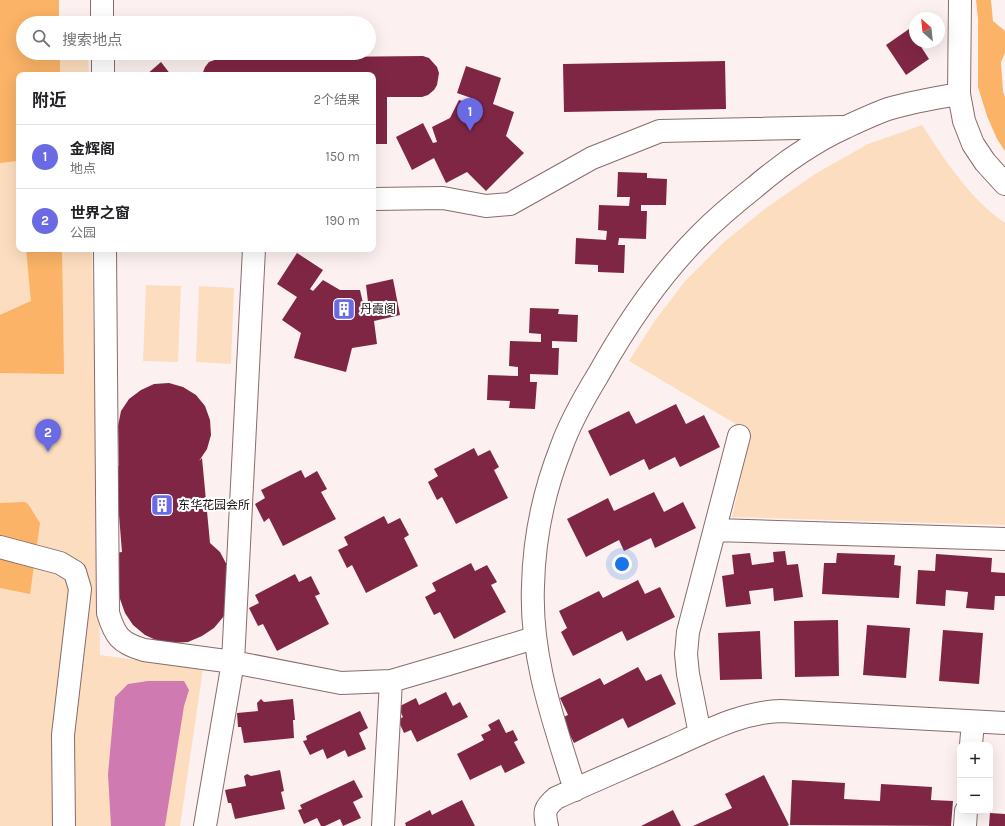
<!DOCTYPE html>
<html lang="zh">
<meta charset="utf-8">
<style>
:root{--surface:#fff;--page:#f2f2f2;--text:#202124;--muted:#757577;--line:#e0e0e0;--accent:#6a6ae4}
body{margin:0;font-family:Karla,"Noto Sans SC",sans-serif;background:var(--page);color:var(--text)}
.controls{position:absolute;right:12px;bottom:12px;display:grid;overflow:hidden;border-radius:8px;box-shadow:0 4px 16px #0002}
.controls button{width:36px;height:36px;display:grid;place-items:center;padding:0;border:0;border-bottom:1px solid var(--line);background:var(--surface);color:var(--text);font:20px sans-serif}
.compass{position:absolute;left:909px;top:12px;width:36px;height:36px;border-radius:50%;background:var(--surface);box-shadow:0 4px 16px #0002;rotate:333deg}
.you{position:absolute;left:622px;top:564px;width:14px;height:14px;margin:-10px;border:3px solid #fff;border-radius:50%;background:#1a73e8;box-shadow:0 0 0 6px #1a73e833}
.badge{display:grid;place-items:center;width:26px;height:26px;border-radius:50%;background:var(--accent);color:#fff;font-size:13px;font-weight:700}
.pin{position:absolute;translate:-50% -33px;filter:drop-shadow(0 1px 2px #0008)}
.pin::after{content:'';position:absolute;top:21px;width:14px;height:12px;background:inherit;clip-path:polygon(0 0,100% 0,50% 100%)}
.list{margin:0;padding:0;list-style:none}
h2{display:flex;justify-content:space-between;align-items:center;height:52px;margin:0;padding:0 16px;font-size:17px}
h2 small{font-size:13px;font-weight:400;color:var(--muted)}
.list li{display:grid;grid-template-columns:26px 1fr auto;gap:12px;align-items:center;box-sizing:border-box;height:64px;padding:0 16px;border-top:1px solid var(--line)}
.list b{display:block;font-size:15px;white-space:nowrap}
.list p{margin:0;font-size:13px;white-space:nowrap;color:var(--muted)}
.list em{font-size:13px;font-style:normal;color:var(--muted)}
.icon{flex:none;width:22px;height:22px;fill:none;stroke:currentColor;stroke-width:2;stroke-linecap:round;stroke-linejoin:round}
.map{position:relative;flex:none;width:1005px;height:826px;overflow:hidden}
.search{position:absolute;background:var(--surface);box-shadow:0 4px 16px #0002;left:16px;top:16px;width:360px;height:44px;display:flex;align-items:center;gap:10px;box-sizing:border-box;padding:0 14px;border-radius:22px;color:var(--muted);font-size:15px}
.panel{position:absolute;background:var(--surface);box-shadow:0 4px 16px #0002;left:16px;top:72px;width:360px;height:180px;border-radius:8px}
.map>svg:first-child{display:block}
.green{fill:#fcddbf}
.forest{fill:#fab367}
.water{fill:#cf7bb1}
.building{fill:#7f2645}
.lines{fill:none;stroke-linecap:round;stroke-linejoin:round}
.minor-casing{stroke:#866d6b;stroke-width:24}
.minor{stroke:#fff;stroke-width:22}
.labels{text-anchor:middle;stroke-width:4;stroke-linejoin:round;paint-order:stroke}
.poi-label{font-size:12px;fill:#1a1010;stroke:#fff;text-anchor:start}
</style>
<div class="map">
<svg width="1005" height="826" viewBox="0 0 1005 826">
<rect width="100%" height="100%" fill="#fcf1f0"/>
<path class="green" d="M88,55l1,20h-70v174h73l8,406 103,14 -23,157h-180v-767z
M922,125c23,35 47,73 83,98v302l-273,-8 19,-84 -122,-72 25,-39 31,-41 39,-39 42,-34 49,-34 53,-30z
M146,285l35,1 -3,76 -35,-1z
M199,286l35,2 -3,76 -35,-2z"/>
<path class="forest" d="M0,0h59v23h-36v30h37v22h-41v98l-1,-12 -18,2z
M976,0h15l2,21 12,10v22l-4,9 2,29 2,6v54l-8,-12 -10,-23 -9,-29v-68z
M26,249h36l2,125 -64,-1v-58l31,-14z
M25,502l3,2 12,19 -10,71 -30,-6v-85z"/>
<path class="water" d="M148,681h36l5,9 -5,16 -19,120h-54l-3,-52 7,-77 13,-13z"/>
<path class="building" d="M909,29l6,9v4h3l11,17 -23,16 -20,-30z
M423,56l6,2 8,9 2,6 -2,12 -3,5 -6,5 -6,2h-35v47h-14v-69h-171l3,-8 4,-5 11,-4z
M725,61l1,48 -162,3 -1,-48z
M161,62l10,13h-25z
M466,66l35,12 -8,26 21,8 -8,24 18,17 -38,38 -19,-19 -21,11 -12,-25 -22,12 -16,-33 27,-14 10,20 4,-1 -5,-15 18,-9 9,-18 13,4 2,-5 -17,-6z
M618,172l29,1v5l20,1 -1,26h-25v6h6l-1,28 -27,-1 -1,7h7l-1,28 -26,-1v-7l-23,-1 1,-26 30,2 1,-9 -9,-1 1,-25 30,1 1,-9h-13z
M297,253l26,17 -13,19 3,2 10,-11 17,10h20l3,13 5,-1 -2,-17 27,-6 7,36 -26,6 3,23 -25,4 -6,24 -52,-14 7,-25 -19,-13 15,-23 -20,-13z
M530,308l29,1 -1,5 20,1 -1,27 -25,-1v7h7l-1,27 -28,-1v8h7l-2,27 -26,-1 1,-7 -23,-1 1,-25 30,1v-9l-9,-1 1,-25 31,1v-8l-12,-1z
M169,383l14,4 13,8 9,11 5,14 1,15 -4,14 -8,12 3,-3 8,85 10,9 9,17 1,33 -6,14 -10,12 -12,8 -14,6 -15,1 -15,-2 -13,-6 -12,-10 -8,-12 -5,-14 -5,-46 7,-1 -7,-86h4l-1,-40 3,-15 8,-12 12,-9 13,-6z
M676,404l10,20 18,-9 16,32 -40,20 -5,-10 -26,13 -5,-11 -34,17 -22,-45 41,-20 7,13z
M474,448l4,8 12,-6 9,17 -5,3 14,28 -52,26 -14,-27 -5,3 -9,-18 10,-6 -4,-7z
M301,470l4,8 12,-7 10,18 -6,3 15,27 -53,27 -14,-28 -5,4 -9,-18 10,-6 -4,-8z
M654,492l10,20 19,-10 13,26 -41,20 -4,-10 -27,13 -5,-11 -33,17 -19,-38 41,-21 6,13z
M384,516l4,8 12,-6 9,17 -5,3 14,28 -52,27 -14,-28 -5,3 -9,-18 10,-5 -4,-8z
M785,551l2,14 11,-1 5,33 -29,4 -1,-13 -24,3 2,13 -25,3 -4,-31 12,-2 -2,-19 18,-2 2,12 22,-3 -1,-10z
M837,553l58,2 -1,10 7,1 -2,32 -77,-4 2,-31h12z
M936,554l56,4 -1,14 14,1v23h-10l-1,14 -28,-2 2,-16 -22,-2 -1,16 -29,-2 2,-34 17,1z
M471,563l4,8 12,-6 10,17 -6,3 15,27 -52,27 -14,-27 -6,3 -9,-18 11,-6 -4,-8z
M295,574l4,8 12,-6 9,18 -5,2 14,28 -52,27 -14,-27 -5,2 -9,-18 10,-5 -4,-8z
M638,580l7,14 15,-7 15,30 -48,24 -5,-10 -49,25 -12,-24 6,-4 -8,-17 40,-20 4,7z
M838,620l1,56 -44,1 -1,-56z
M867,625l43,3 -4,50 -43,-3z
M943,630l40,3 -4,51 -40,-3z
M760,631l2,48 -42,1 -2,-47z
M638,667l8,14 15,-7 15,30 -48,24 -5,-10 -49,25 -13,-25 7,-3 -8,-17 40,-20 4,7z
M446,692l7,14 7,-4 8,15 -51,25 -6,-12 -7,3 -6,-13 5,-3 -5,-10 18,-9 3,7z
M261,699l3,3 29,-3 2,21h-2l1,18 -50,5 -3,-16h-3l-1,-14 21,-2 -1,-8z
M360,711l8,17 -9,5 7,16 -18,8 -3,-7 -18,9 -4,-10 -13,6 -7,-14 4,-1 -1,-4z
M499,719l7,14 7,-3 5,10 -4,2 11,21 -20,10 -4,-8 -31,15 -13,-26 27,-14 -3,-5 10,-5 -3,-5z
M280,770l4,21 -3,1 4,17 -50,10 -4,-16h-3l-3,-13 21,-4 -2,-10 3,-2 4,2z
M764,775l25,50 -2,1h-94l39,-18 -7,-14z
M354,780l9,17 -10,5 8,16 -18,8 -3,-7 -15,7h-4l-4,-8 -13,6 -6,-14 4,-1 -2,-4z
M792,780l53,3 -1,16 36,2 1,-17 51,3 -1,13 22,1 -2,25 -161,-1z
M462,800l13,26h-69l-1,-3 25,-13 2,5z
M673,810l8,16h-40z
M990,813l15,1v12h-16z"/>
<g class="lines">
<g class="minor-casing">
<path id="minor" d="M102,0v23
M960,0l-1,94 5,27 9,23 12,18 20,22
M103,53v22
M373,199l70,-1 43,8 24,-2 82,-46 68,-27 182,-4
M105,249l3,364c7,23 12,30 36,37l89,12 108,21 50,-2 58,-17 85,-26
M715,530l290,9
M0,547l60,16 15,9 5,17 -17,146 1,91
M700,734l-12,-60 -2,-20 2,-22 51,-196
M971,745l2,-23
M575,790c-21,-68 -45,-132 -42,-204 1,-47 11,-95 28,-138 9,-26 23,-50 37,-73 28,-50 61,-99 102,-140 17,-17 36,-33 55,-48 27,-23 58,-45 91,-60 13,-6 28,-13 42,-18 23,-7 47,-11 71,-15
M205,826l28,-164 21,-413
M383,826l8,-145
M547,826c-3,-14 -3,-18 9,-28 37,-17 75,-33 113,-50 36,-16 72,-36 112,-37l224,12
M965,826l1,-15"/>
</g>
<use href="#minor" class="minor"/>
</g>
<defs>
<g id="building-square" transform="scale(1.15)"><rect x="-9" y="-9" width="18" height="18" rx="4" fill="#6a6ae4" stroke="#fff"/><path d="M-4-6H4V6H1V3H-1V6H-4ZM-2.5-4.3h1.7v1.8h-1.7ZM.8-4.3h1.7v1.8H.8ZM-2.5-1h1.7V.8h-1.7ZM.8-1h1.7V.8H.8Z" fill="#fff"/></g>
</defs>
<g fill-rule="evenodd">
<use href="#building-square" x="344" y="309"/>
<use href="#building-square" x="162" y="505"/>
</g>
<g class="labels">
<g class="poi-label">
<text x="360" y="313">丹霞阁</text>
<text x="178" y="509">东华花园会所</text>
</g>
</g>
</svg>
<div class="controls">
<button>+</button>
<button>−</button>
</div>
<svg class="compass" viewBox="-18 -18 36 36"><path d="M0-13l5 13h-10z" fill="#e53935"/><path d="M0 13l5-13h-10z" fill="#757577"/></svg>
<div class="you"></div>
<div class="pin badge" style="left:470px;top:131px">1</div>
<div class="pin badge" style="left:48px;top:452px">2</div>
<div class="search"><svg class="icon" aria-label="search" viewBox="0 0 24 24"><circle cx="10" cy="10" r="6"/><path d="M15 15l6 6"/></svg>搜索地点</div>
<section class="panel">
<h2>附近<small>2个结果</small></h2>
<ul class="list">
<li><span class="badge">1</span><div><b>金辉阁</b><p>地点</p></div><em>150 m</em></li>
<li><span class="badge">2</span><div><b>世界之窗</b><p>公园</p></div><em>190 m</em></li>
</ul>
</section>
</div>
